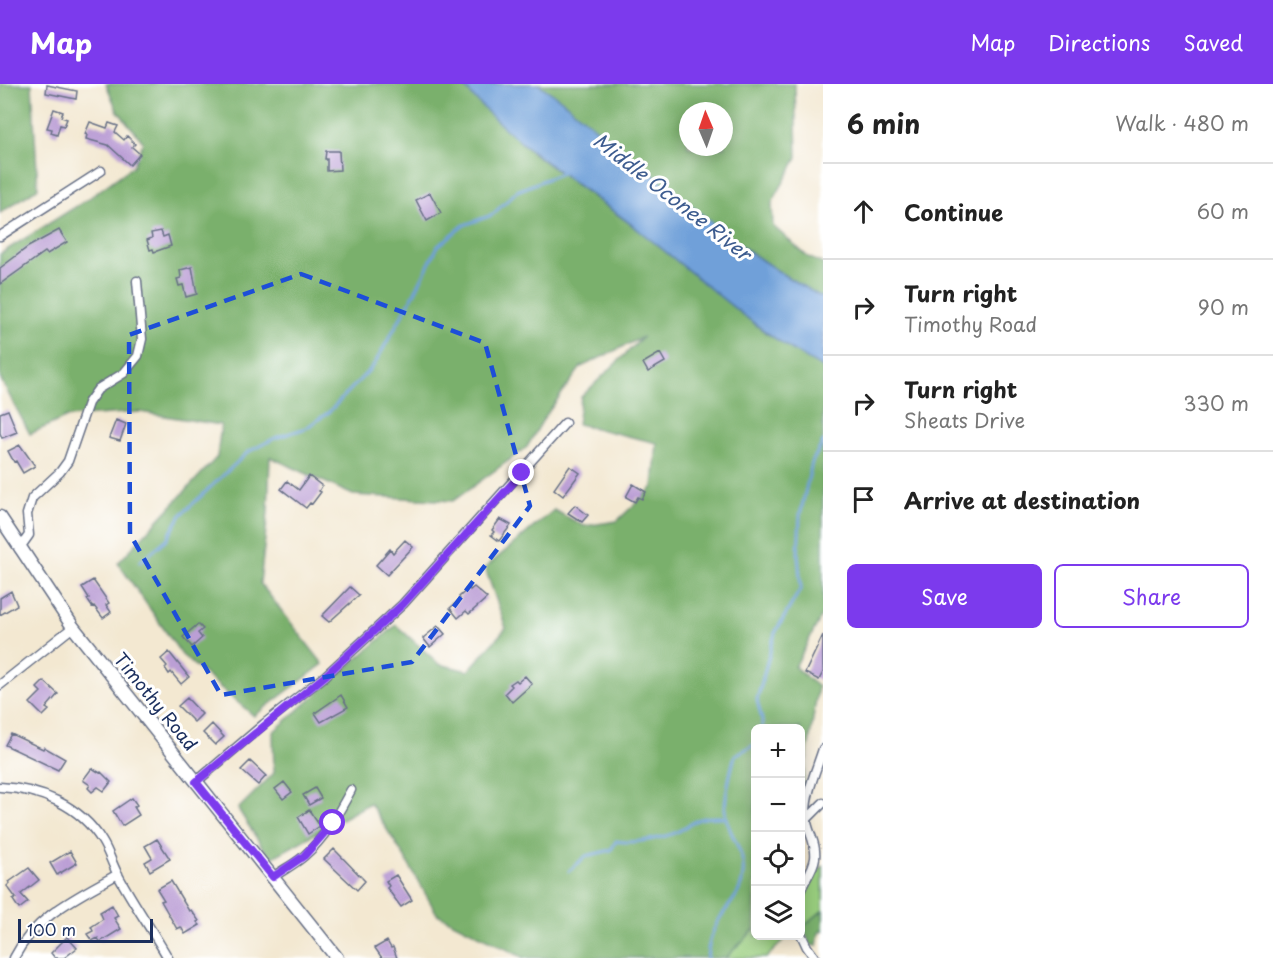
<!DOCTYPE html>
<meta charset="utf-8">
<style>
:root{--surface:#fff;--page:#f6f6f6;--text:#222;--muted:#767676;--line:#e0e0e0;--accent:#7c3aed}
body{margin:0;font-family:"Playpen Sans",sans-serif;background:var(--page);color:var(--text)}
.controls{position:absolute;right:18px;bottom:18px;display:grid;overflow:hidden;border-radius:9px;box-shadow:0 3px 15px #0003}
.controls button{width:54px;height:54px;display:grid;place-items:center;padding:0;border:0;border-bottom:2px solid var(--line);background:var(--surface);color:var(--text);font:30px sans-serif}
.compass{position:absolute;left:679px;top:18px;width:54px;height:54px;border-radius:50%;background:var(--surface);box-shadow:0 3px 15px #0003;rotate:358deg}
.scale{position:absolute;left:18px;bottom:15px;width:135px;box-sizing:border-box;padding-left:6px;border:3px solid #1b2f5e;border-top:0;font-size:16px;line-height:21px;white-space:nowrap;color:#1b2f5e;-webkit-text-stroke:4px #fff;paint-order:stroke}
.stop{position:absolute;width:18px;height:18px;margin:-14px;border:4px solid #7c3aed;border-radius:50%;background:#fff}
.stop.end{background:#7c3aed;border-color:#fff;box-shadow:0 2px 6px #0008}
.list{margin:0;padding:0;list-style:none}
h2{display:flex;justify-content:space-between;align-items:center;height:78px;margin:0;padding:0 24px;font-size:26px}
h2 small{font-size:20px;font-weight:400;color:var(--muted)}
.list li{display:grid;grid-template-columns:39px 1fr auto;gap:18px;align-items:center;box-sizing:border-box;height:96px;padding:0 24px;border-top:2px solid var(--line)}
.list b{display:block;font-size:22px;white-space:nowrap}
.list p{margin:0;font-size:20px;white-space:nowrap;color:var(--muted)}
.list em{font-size:20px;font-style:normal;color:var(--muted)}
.actions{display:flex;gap:12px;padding:18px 24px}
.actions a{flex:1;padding:14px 0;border:2px solid var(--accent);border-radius:9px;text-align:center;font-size:21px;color:var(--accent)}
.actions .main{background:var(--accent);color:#fff}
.icon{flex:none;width:33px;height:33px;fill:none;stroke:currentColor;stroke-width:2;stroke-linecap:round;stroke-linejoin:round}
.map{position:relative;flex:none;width:823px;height:874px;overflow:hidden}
header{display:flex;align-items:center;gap:36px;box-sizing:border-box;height:84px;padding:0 30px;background:var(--accent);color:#fff}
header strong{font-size:28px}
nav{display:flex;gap:33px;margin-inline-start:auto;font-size:21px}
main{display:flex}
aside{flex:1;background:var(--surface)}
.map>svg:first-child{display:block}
.green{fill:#98cd7d;stroke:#5a7e6e;stroke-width:1.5}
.forest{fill:#7ab06c;stroke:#4a7065;stroke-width:1.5;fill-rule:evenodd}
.water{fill:#6fa0d9;stroke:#45689c;stroke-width:1.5}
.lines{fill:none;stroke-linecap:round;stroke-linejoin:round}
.stream{stroke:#6fa0d9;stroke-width:3}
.building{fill:#bb9fd5}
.street-casing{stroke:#677086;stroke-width:11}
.secondary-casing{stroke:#677086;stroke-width:15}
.street{stroke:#fff;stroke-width:8}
.secondary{stroke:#fff;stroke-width:12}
.route{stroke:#7c3aed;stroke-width:8}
.marked{fill:none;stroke:#1d4ed8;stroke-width:4.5;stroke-dasharray:12 8;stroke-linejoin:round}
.labels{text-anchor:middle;stroke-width:6;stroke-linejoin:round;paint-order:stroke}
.street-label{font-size:18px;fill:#1b2f5e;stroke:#fff}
.water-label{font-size:20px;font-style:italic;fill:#3d5c8f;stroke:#fff}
</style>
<header>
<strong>Map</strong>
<nav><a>Map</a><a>Directions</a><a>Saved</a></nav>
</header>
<main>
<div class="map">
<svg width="823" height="874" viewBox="0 0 823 874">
<rect width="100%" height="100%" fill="#fff"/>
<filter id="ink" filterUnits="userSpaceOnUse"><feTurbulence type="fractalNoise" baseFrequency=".0167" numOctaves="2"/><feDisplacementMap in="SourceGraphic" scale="12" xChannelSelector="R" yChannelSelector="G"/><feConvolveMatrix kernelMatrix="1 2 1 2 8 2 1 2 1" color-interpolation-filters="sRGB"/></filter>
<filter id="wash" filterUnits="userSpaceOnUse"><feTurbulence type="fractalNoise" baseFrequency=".008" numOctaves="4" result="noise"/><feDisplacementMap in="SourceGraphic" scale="24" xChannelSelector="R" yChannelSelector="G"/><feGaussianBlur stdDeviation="1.35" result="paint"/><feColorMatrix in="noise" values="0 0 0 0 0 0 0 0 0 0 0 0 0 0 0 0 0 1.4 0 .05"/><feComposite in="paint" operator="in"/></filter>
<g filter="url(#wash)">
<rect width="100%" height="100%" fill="#f3e8d1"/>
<path class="green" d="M823,782v44l-20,17c-4,-24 2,-45 20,-61z
M755,845l1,7h32l-22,22h-41z"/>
<path class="forest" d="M0,0h32l6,104 -38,25z
M106,0h356l69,68 109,79 126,102 57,35v245l-28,54 23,20 -14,89 -3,51 -1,-99h-44l-1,201 -30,29h-201l-87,-44 -35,-61 -32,-50 -100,56 -32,-50 36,-36 -1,-41 123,-107 43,39 29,7 38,-43 -21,-60 69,-58 30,16 33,-5 36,-34 4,-44 -80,-19 4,-27 62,-60 -62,30 -37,51 -17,29 -74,54 -100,-6 -83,-38 -2,55 -8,71 63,81 -69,52 -72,-61 -64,-92 99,-106 4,-32 -81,-13 -73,5 -37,17 -30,-56v-124l85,-53 48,-35 10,-24 -26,-32z
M538,0h257l2,74 -25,45 1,23 35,31 15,7v34c-96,-53 -178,-130 -263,-199zM688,27h36v36h-36z
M823,826v21l-4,1 -2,14 -7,-1 -7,-18z"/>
<path class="water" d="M462,0h76l22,15 182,148 45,30 36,21v70c-67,-36 -122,-89 -182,-136 -61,-48 -129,-87 -179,-148z"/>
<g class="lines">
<path class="stream" d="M140,478l27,-23 14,-24 67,-63 27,-14 31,-10 23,-16 45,-47 40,-71 24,-48 26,-21 28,-10 25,-24 47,-19
M762,644v-8l-5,-20 18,-67 26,-45 -3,-33 2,-40 12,-53 11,-20
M569,787l17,-15 25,-6 5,-9c17,3 45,-2 61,-9 5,-2 10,-7 16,-10 10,-6 21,-5 32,-5
M707,874c1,-12 4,-24 10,-35 10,-18 24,-26 26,-48 3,-22 -12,-37 -17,-57 -4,-14 5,-48 9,-63l21,-11"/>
</g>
<g id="blocks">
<path class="building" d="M47,1l30,6 -1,8 -30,-6z
M54,25l9,3 -2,5 6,2 -3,7 -4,-1 -3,10 -6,-2 1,-4 -5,-1z
M90,38l17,6 2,-5 9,3 -3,6 9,8 3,-4 8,8 -3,3 8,7 -10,11 -22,-20 -22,-6 1,-4 -2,-1z
M326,67h13l1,19 -13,1v-12h-2z
M430,109l11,20 -14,8 -11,-21z
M59,146l8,12 -20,12 -2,-2 -45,32v-16l28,-21z
M161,147l2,6 5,-2 3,11 -17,6 -1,-3 -3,1 -3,-10 5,-2 -1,-5z
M192,183l5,27 -11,3 -3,-12 -4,1 -2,-7 4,-1 -1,-8z
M660,269l5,9 -17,10 -5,-9z
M8,326l9,22 -15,6 -2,-5v-20z
M116,336l10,4 -6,17 -11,-3z
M20,361l15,21 -12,7 -7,-12 -2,1 -6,-11z
M570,382l10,7 -17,23 -9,-7z
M309,392l13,10 -3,5 2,1 -9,12 -2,-1 -4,5 -25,-19 6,-8 12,9z
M633,400l13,8 -4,7 -4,-2 -3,5 -9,-5z
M575,421l13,10 -6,7 -14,-9z
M500,435l11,6 -12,16 -8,-6 3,-3 -2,-2z
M405,456l8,7 -26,28 -11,-10 14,-16 3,4z
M93,496l16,23 -3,2 5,7 -8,6 -9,-12 -2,1 -5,-8 2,-1 -7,-11z
M350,503l9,8 -30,27 -7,-6z
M474,503l13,11 -18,16 -3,-3 -8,7 -8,-10 10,-9 -1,-2 10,-9 1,2z
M11,507l6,14 -17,10v-17z
M198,540l5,5 -5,4 4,5 -10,9 -9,-10z
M438,542l7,8 -15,13 -7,-9z
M823,551v37l-4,8 -14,-7z
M169,568l20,25 -8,7 -10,-12 -2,2 -4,-6 2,-2 -6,-7z
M525,592l7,8 -20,18 -7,-9 7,-7 -2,-2 6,-4 2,2z
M44,597l14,13 -12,14 3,2 -6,6 -13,-13 11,-11 -4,-4z
M341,611l7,12 -27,15 -6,-9z
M187,614l15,16 -8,8 -16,-16z
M212,640l12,13 -9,8 -12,-12z
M11,650l32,15 1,-2 21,12 -7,11 -53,-25z
M250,677l16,15 -8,9 -17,-15z
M92,684l8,5 1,-1 10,10 -7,9 -6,-4 -6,5 -4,-4 2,-3 -7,-5z
M284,698l8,10 -9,7 -8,-10z
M315,704l6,10 -12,7 -6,-10z
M132,714l5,7 -3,2 5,8 -17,11 -9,-15z
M309,726l11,16 -12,8 -10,-17z
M157,755l13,20 -20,12 -5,-9 7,-4 -7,-12z
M334,765l31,32 -8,9 -33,-31z
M70,767l7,12 -20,12 -7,-12z
M29,784l10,12 -18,14 7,8 -9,7 -6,-9 3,-2 -9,-12 3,-3 -1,-1z
M396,791l16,25 -11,7 -14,-19 2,-2 -3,-5z
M171,797l18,30 2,-1 8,11 -2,1 3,3 -15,9 -4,-7 -4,2 -16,-28 3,-1 -7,-11z
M112,821l6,11 -4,2 7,11 -21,13 -2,-4 -6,3 -5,-7 6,-3 -2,-4 12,-8 -3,-7z
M67,853l10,11 -13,10h-9l-4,-5z
M387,857l4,7 2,-1 4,11h-15l-7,-10z"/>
</g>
</g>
<g filter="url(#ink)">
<use href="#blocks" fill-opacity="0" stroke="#677086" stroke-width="1.5"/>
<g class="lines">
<g class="street-casing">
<path id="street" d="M0,152l101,-65
M19,465l10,-14 -2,-21 5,-16 28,-26 8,-11 20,-58 10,-14 26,-16 14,-17 4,-17 -5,-58
M0,601l73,-58
M196,698l68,-58 61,-48 78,-72 162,-181
M0,703c40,2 80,18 102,54 7,11 10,23 16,34 15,28 34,55 50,83
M806,736l17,-17
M273,793c10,-7 22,-13 31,-21 21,-18 34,-42 47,-66
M800,808c4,-12 13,-21 15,-34 2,-15 -8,-27 -9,-41 -1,-23 10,-46 17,-68
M800,848l7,15 8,11
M14,874c22,-43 64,-61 104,-84"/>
</g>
<g class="secondary-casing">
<path id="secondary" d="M0,433l73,110 264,331"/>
</g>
<use href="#street" class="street"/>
<use href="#secondary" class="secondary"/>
</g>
</g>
<g class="lines" filter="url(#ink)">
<path class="route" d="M333,739l-29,33 -31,21 -77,-95 129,-106 78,-72 119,-131"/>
</g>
<path class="marked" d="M301,190l184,69 45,163 -118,156 -191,33 -91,-161 -1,-199z"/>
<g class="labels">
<g class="street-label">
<text transform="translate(155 618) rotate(51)" y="6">Timothy Road</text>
</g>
<g class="water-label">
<text transform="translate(672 113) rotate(38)" y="7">Middle Oconee River</text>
</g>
</g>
</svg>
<div class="controls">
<button>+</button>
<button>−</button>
<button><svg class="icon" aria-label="locate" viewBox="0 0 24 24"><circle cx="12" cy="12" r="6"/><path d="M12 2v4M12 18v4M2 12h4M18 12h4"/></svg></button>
<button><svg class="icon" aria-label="layers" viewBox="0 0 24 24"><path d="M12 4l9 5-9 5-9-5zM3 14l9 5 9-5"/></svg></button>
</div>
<svg class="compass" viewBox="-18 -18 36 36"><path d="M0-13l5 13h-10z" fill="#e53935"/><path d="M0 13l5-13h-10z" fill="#767676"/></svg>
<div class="scale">100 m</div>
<div class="stop" style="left:333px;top:739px"></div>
<div class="stop end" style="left:522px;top:389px"></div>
</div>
<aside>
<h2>6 min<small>Walk · 480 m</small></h2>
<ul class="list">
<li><svg class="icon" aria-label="ahead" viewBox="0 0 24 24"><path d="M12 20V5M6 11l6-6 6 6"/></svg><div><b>Continue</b></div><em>60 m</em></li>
<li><svg class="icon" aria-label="right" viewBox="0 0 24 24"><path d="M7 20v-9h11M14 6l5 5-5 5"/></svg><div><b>Turn right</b><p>Timothy Road</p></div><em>90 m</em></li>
<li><svg class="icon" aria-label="right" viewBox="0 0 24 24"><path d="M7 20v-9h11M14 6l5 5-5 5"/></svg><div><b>Turn right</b><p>Sheats Drive</p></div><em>330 m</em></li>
<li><svg class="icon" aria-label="arrive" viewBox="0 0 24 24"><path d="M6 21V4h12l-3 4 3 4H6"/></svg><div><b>Arrive at destination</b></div></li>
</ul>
<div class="actions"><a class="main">Save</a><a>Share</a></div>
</aside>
</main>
